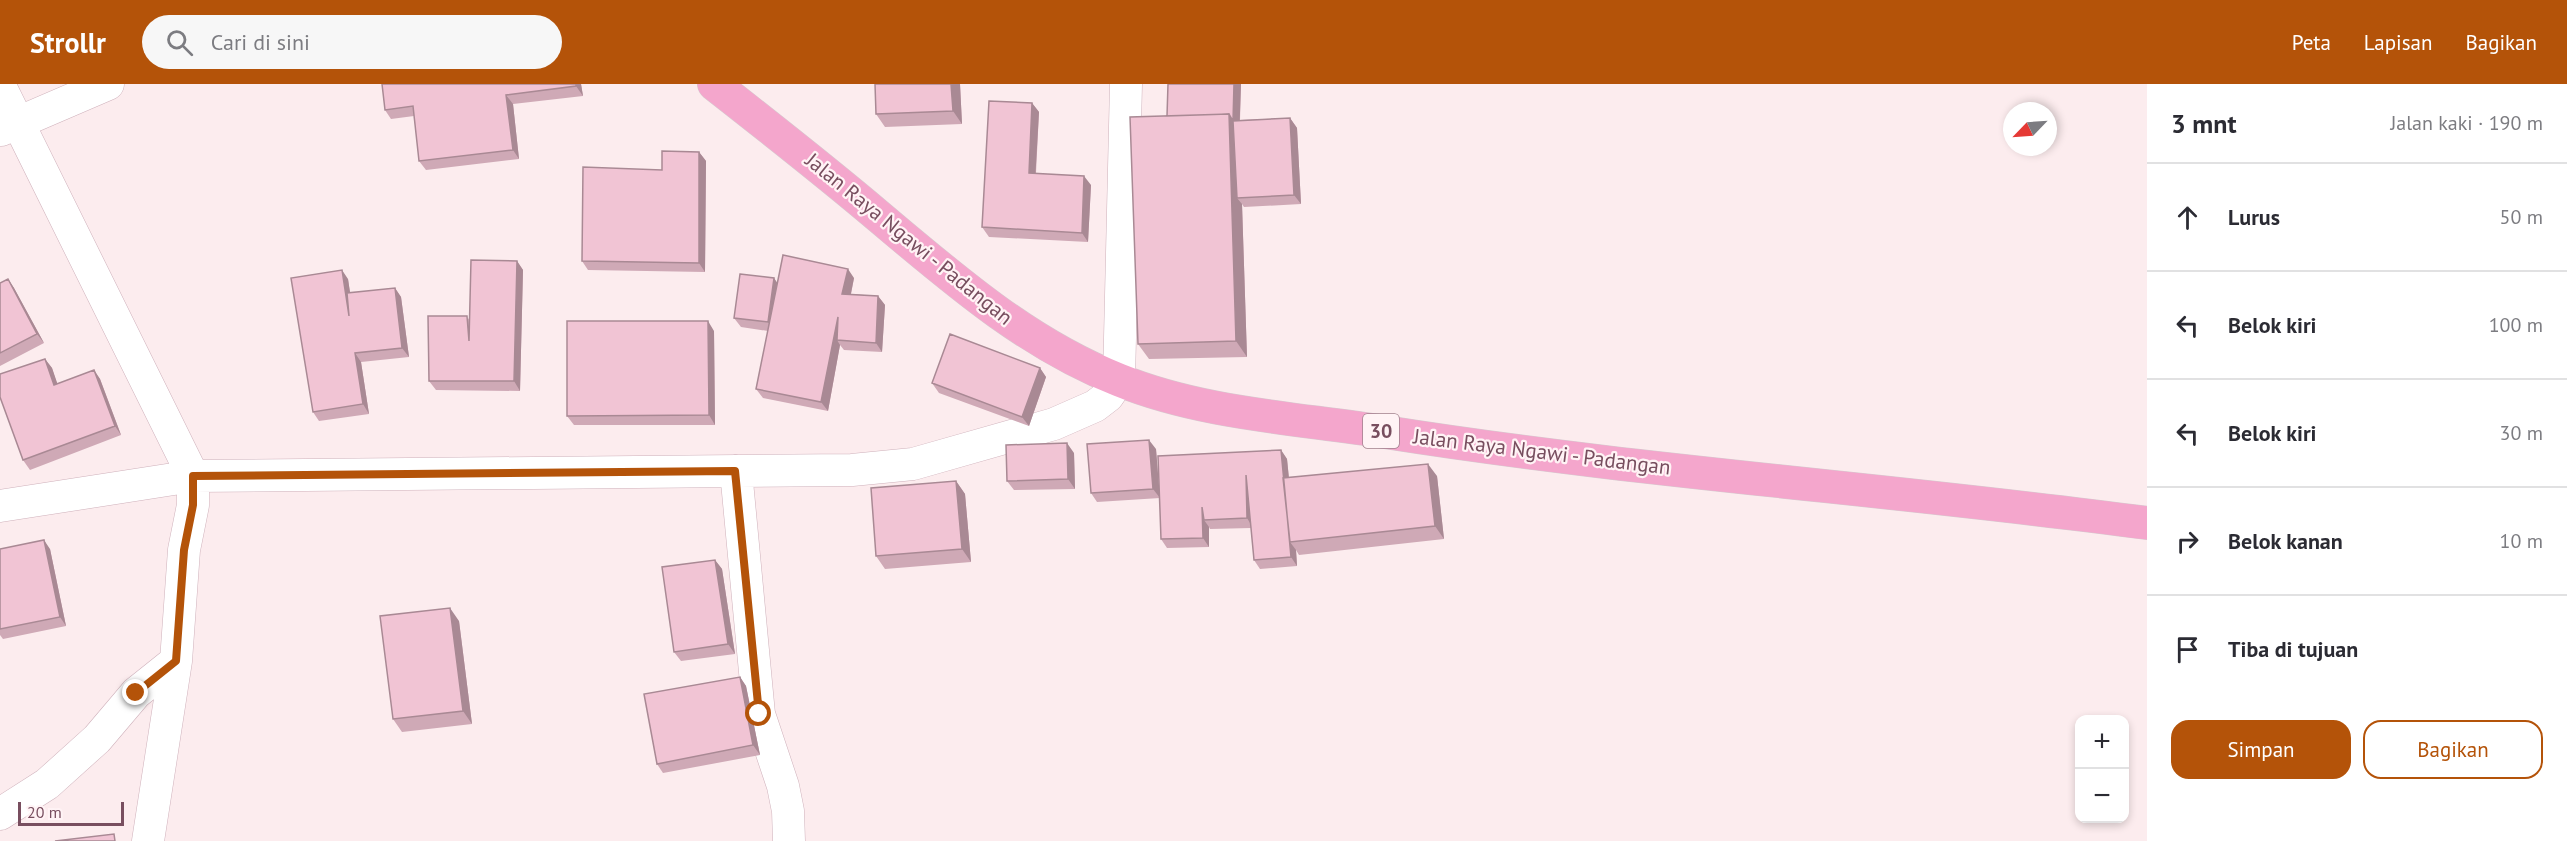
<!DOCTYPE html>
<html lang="id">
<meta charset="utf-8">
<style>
:root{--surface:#fff;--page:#f7f7f7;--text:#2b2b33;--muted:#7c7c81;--line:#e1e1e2;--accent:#b45309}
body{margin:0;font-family:"PT Sans",sans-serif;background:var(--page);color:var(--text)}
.controls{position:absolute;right:18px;bottom:18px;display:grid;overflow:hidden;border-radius:12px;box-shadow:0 3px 9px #0003}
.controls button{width:54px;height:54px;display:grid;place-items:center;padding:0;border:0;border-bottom:2px solid var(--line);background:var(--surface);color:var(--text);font:30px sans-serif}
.compass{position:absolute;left:2003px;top:18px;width:54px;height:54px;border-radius:50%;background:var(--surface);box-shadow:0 3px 9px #0003;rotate:245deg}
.scale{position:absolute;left:18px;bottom:15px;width:106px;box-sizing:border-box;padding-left:6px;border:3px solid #784e5f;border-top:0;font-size:16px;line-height:21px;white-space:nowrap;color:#784e5f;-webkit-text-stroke:4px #fff3f5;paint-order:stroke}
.stop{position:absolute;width:18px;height:18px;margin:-14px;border:4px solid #b45309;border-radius:50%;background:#fff}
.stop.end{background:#b45309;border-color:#fff;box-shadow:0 2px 6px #0008}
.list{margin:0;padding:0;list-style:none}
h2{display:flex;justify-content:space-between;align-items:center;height:78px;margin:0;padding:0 24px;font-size:26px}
h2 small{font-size:20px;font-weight:400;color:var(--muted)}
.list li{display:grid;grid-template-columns:39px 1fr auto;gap:18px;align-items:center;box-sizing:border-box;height:108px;padding:0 24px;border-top:2px solid var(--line)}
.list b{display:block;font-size:22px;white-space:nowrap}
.list em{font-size:20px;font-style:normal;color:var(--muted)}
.actions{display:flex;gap:12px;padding:18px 24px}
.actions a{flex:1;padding:14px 0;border:2px solid var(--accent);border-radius:18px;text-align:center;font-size:21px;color:var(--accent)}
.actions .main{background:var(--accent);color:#fff}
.icon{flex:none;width:33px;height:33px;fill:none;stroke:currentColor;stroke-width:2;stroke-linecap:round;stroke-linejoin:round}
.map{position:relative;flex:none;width:2147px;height:757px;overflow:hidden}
header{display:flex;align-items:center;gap:36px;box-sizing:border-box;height:84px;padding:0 30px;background:var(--accent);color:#fff}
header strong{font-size:28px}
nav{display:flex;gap:33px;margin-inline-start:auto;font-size:21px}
.search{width:420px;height:54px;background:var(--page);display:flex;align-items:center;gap:15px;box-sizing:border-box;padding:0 21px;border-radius:33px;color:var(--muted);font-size:22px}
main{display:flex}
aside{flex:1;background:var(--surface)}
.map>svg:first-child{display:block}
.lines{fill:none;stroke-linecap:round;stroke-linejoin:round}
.street-casing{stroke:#cfb1bb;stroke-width:33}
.highway-casing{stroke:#d6cacf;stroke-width:34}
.street{stroke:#fff;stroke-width:32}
.highway{stroke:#f4a6cc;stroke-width:33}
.wall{fill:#cfa9b6}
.shaded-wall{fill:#a98994}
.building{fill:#f1c4d4;stroke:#a98994;stroke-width:1.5}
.route{stroke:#b45309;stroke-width:8}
.labels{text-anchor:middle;stroke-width:4.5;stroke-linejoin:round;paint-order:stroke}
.shield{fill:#fff3f5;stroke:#a0808c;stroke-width:1.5}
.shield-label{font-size:20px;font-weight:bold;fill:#784e5f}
.street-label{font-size:21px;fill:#784e5f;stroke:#fff3f5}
</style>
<header>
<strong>Strollr</strong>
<div class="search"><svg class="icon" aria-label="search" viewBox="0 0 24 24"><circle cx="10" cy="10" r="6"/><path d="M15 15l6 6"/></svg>Cari di sini</div>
<nav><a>Peta</a><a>Lapisan</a><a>Bagikan</a></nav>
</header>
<main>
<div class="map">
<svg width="2147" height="757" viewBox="0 0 2147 757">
<rect width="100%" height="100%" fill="#fcecee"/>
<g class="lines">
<g class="street-casing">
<path id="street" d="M0,2l193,390v29l-9,45 -8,111 -28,180
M1,46l107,-46
M736,387l23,243 24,72 5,25 1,30
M0,422l193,-30 659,-6 61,-6 141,-40 41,-18 13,-10 11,-16 7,-296
M0,730l47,-30 50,-45 39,-46 40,-32"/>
</g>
<g class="highway-casing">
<path id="highway" d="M714,0c55,43 110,86 163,131 75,63 150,129 242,165 84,34 177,38 266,52 253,40 508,57 762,91"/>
</g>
<use href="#street" class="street"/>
<use href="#highway" class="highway"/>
</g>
<path class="wall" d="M382,0h199l2,12 -70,8 6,55 -93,11 -7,-9 -5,-45 -23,3 -6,-9z
M960,0l2,40 -77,3 -9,-13z
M1241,0l-1,36 50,-2 7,10 4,76 -57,3 -2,-3 5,153 -98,2 -11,-15 29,-228z
M1032,19l7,9 -3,61 55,12 -3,57 -99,-5 -7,-10z
M699,68l7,9 -1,111 -117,-2 -6,-9z
M517,177l6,9 -3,121 -84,-1 -7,-9 40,-63z
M774,194l3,5 77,-5 -3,16 27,2 7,9 -3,47 -38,-2 -4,-5 -12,66 -65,-13 -7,-9 12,-58 -27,-4 -7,-9z
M8,195l6,9 30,55 -44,23v-83z
M348,195l2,14 45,-5 6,9 8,60 -48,5 8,52 -50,7 -6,-9z
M714,247l1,94h-141l-7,-9z
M45,275l7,9 5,16 37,-14 6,9 21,56 -91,35 -7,-10z
M1040,284l6,9 -17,49 -90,-33 -7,-10z
M1156,365l3,44 122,-43 6,9 2,19 148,-2 7,63 -145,16 -3,-5 1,16 -37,3 -6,-9 -3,-32 -41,1 -1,-2v20l-42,1 -6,-9 -1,-41 -63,4 -6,-9z
M1074,369l1,36 -61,1 -7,-9z
M956,397l9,13 6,68 -86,7 -9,-13z
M0,465h50l16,77 -63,13 -3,-4z
M715,476l7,9 13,85 -54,7 -7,-9z
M459,537l13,103 -70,8 -9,-13z
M740,593l6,9 14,69 -97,18 -6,-9z"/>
<path class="shaded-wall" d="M576,0h5l2,12 -7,-10z
M951,0h9l2,40 -9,-13z
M1234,0h7l-4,114 5,6 5,153 -11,-16 -7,-227z
M506,11l7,9 6,55 -6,-9z
M1032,19l7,9 -4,70 -6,-9z
M1290,34l7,10 4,76 -7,-9z
M699,68l7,9 -1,111 -6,-9z
M1084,92l7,9 -3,57 -6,-9z
M517,177l6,9 -3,121 -6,-10z
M848,185l6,9 -5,25 -7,-9z
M342,186l6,9 7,46 -6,-9z
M774,194l6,9 -5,44 -7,-9z
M8,195l6,9 30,55 -7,-9z
M395,204l6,9 8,60 -7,-9z
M878,212l7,9 -3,47 -6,-9z
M838,233l-1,23 3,5 -12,66 -7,-9z
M708,237l6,10 1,94 -6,-10z
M355,269l6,9 8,52 -6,-10z
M45,275l7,9 9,26 -7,-9z
M1040,284l6,9 -17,49 -7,-9z
M94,286l6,9 21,56 -6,-9z
M1149,356l7,9 4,49 -7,-9z
M1067,359l7,10 1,36 -7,-10z
M1281,366l6,9 8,82 -5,1 6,8 1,16 -6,-9z
M1428,380l9,12 7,63 -9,-13z
M1246,391l7,53 -6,-10z
M956,397l9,13 6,68 -9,-13z
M1202,423l2,13 5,7v20l-6,-9z
M44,456l6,9 16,77 -6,-9z
M715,476l7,9 13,85 -7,-10z
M450,524l9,13 13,103 -9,-13z
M740,593l6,9 14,69 -7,-10z"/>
<path class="building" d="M382,0h194v2l-70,9 7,55 -94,11 -6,-55 -28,4z
M875,0h76l2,27 -77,3z
M1168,0h66l-1,37 -4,-7 -62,2z
M989,17l43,2 -3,70 55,3 -2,57 -100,-6z
M1229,30l7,227 -98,3 -8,-227z
M1290,34l4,77 -57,3 -4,-77z
M662,67l37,1v111l-117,-2 1,-94 79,3z
M783,171l65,14 -6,25 36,2 -2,47 -39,-3 1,-23 -17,85 -65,-13z
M471,176l46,1 -3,120h-85l-1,-65h39l2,25z
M342,186l7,46 -2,-23 48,-5 7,60 -47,5 8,51 -50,8 -22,-134z
M740,190l34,4 -6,44 -34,-4z
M8,195l29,55 -37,19v-70z
M567,237h141l1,94 -142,1z
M950,250l90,34 -18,49 -90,-34z
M45,275l9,26 40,-15 21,56 -92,34 -23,-63v-23z
M1149,356l4,49 -62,4 -4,-49z
M1067,359l1,36 -61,2 -1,-36z
M1281,366l10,107 -37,3 -8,-85 1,43 -43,2 -2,-13 1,31 -42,1 -3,-83z
M1428,380l7,62 -145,16 -7,-64z
M956,397l6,68 -86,7 -5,-68z
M44,456l16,77 -60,12v-80z
M715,476l13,84 -54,8 -12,-85z
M450,524l13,103 -70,8 -13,-103z
M740,593l13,68 -96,19 -13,-70z
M114,750l1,7h-60z"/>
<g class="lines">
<path class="route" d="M136,609l40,-32 8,-111 9,-45v-29l542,-5 24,243"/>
</g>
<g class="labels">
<rect class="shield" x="1363" y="330" width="36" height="34" rx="4.5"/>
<g class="shield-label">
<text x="1381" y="354">30</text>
</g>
<g class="street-label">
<text transform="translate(909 155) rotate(39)" y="7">Jalan Raya Ngawi - Padangan</text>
<text transform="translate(1542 368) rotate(7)" y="7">Jalan Raya Ngawi - Padangan</text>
</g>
</g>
</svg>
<div class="controls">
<button>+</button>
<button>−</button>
</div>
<svg class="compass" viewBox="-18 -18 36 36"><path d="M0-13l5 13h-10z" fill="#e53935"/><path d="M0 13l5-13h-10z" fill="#7c7c81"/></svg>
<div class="scale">20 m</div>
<div class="stop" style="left:759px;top:630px"></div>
<div class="stop end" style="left:136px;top:609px"></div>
</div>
<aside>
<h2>3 mnt<small>Jalan kaki · 190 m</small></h2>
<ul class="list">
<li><svg class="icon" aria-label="ahead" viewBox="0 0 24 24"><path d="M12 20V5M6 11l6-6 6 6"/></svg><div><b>Lurus</b></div><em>50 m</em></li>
<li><svg class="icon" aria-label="left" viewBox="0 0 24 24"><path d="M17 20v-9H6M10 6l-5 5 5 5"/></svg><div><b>Belok kiri</b></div><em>100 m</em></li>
<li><svg class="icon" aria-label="left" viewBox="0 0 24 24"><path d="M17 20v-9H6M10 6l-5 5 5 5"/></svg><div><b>Belok kiri</b></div><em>30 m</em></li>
<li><svg class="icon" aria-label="right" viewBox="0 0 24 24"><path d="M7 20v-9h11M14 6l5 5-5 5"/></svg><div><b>Belok kanan</b></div><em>10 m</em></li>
<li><svg class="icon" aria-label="arrive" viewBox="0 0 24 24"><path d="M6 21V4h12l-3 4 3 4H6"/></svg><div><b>Tiba di tujuan</b></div></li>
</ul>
<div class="actions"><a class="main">Simpan</a><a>Bagikan</a></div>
</aside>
</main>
